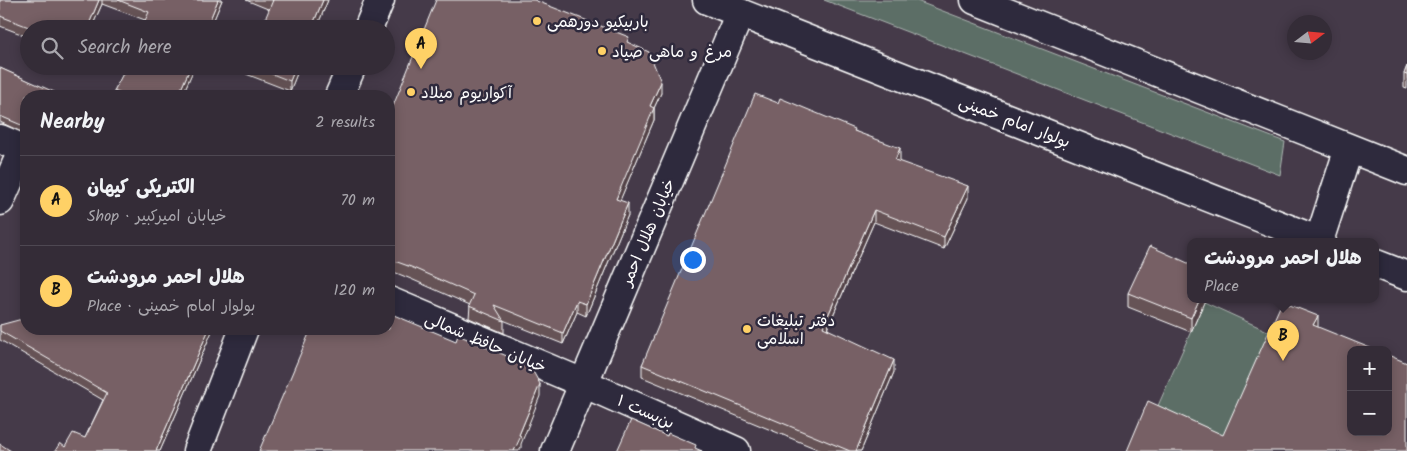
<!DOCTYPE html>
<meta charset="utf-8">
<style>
:root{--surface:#342c37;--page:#3c343f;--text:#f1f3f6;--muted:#a9a7ad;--line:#4e4852;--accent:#ffd166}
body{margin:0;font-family:Kalam,"Playpen Sans Arabic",sans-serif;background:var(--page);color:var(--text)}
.controls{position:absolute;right:15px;bottom:15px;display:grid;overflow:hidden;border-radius:10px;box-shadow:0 2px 12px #0003}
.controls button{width:45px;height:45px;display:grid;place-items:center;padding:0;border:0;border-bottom:1px solid var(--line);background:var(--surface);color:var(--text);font:25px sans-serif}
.compass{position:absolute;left:1287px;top:15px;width:45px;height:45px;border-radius:50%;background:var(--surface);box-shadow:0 2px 12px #0003;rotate:74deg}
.you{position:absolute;left:692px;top:259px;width:18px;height:18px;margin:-12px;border:4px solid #fff;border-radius:50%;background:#1a73e8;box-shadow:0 0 0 8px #1a73e833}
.badge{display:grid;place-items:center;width:32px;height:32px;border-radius:50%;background:var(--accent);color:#111;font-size:16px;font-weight:700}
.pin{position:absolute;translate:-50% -41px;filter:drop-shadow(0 1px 2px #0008)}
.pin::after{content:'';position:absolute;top:26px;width:18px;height:15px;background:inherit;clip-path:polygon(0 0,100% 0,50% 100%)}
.popup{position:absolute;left:1187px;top:238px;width:192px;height:65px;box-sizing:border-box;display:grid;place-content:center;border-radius:10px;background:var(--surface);filter:drop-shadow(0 1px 4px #0005);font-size:16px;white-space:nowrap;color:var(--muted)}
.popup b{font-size:19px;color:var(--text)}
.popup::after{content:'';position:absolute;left:50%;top:100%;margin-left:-10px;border:10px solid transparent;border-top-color:var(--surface)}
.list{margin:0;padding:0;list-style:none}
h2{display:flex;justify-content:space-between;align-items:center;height:65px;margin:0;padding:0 20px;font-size:21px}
h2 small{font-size:16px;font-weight:400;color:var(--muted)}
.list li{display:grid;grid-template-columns:32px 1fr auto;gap:15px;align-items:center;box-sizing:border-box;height:90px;padding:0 20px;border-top:1px solid var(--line)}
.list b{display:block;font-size:19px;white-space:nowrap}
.list p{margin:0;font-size:16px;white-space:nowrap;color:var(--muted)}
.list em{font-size:16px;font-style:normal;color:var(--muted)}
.icon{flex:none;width:28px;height:28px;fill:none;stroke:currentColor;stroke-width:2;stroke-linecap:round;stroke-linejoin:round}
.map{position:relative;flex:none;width:1407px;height:451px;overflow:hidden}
.search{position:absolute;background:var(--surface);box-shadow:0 2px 12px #0003;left:20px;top:20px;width:375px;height:55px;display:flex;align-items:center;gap:12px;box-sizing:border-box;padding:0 18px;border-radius:28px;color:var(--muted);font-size:19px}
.panel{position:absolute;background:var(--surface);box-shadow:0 2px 12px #0003;left:20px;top:90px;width:375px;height:245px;border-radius:20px}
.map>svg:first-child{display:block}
.green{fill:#5b6e66;stroke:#adb6b2}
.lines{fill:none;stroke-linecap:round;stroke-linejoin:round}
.minor-casing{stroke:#fff;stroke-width:31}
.tertiary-casing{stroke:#fff;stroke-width:31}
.secondary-casing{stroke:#fff;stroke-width:31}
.minor{stroke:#2f2a3d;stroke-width:28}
.tertiary{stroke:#2f2a3d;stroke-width:28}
.secondary{stroke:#2f2a3d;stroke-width:28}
.wall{fill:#665357;stroke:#fff}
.shaded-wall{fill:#534347;stroke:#fff}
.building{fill:#776065;stroke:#fff}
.poi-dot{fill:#ffd166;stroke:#2f2a3d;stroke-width:2}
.labels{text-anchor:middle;stroke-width:5;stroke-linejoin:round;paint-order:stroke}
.poi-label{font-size:16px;fill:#fff;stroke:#2f2a3d;text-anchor:start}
.street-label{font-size:16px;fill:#fff;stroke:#2f2a3d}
</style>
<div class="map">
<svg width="1407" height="451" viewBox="0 0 1407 451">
<rect width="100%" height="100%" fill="#453a49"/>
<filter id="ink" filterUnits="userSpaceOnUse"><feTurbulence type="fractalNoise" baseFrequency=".02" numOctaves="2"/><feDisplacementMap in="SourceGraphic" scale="10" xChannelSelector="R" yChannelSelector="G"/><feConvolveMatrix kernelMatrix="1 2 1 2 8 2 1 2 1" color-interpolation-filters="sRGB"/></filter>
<g filter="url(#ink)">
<path class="green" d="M824,0h90l371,142 -5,33z
M1204,302l70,32 -51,115 -70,-32z"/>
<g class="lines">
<g class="minor-casing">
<path id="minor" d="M0,139l26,11
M0,201l23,-52
M389,301l194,82 153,68"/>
</g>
<g class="tertiary-casing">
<path id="tertiary" d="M368,29l12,-29
M339,96l13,-30
M197,451l47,-122
M555,451l185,-438"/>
</g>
<g class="secondary-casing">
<path id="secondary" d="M707,0l615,242
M975,0l432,171
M1319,241l30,-93
M1376,264l31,12"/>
</g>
<use href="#minor" class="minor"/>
<use href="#tertiary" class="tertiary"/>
<use href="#secondary" class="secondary"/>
</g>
<path class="wall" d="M0,0h222l-12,29h-69l4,-9 -43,-16 -11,25h-62v8l-29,-11z
M246,0h82l-12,29z
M629,43l32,50 -7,15v12l-34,80 8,15 -42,101 -9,-4 -14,32 -60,-24 1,1v12l-35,-15 1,-13 -59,-26 -22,-9v-154z
M126,66h69l-13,30h-68v-5l12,-23z
M246,66h54l-10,25 -44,-17z
M1407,66v23l-3,-1v-14z
M0,68l61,28h-35v38l-26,-12z
M778,103l77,28 45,29 -1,2 69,36 -24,51 -70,-27 -47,107 67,43 -33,79h-39l-180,-74v-12z
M1128,293l62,7h15l-14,32 -63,-25z
M0,325l26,4h187l-53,122h-105l30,-13 18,-38 -103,-60z"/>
<path class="shaded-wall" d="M99,0h3v4l-11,25h-4z
M218,0h4l-12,29h-4z
M323,0h5l-12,29h-5z
M191,66h4l-13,30h-4z
M296,66h4l-10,25v-10z
M661,82v11l-7,15v12l-38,90v-11l34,-93z
M900,148v12l-5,12v-12z
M968,186v12l-24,51v-12z
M628,203v12l-42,101v-12z
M874,210v12l-51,116v-11z
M1199,300h6l-14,32v-14z
M577,301v11l-14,32v-11z
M1318,316v14l-5,-5z
M209,329h4l-53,122h-4z
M894,360v12l-33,79h-5z
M540,384v12l-19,48v4l-2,3h-5l5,-16z"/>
<path class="building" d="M0,0h99l-12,29h-53l-34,-13z
M118,0h100l-12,29h-65l8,-17z
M272,0h51l-12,29h-50l12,-29z
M436,0h98l95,37 -2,5 22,10 12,30 -11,24 4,2 -38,91 12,4 -42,101 -9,-3 -14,32 -69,-28 10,16 -35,-15 5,-11 -63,-28 -22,-8v-143z
M127,66h64l-13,30h-51l-13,-5z
M252,66h44l-6,15z
M1407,66v9l-3,-1z
M0,68l61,27 -1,1h-34v31l-26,-11z
M755,94l23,9 2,-5 75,31 -1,2 46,17 -5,12 73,26 -24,51 -70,-27 -51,117 71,33 -38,91h-6l-208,-86z
M1150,246l40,18v36h9l-8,18 -63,-25z
M1282,302l36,14 -5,9 62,25h-24v82h37v-77l19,8v88h-280l21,-50 75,34z
M389,313l67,28 2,-6 72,31 10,18 -21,51 2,1 -7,15h-255l52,-122h78z
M26,318v11h183l-53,122h-101l5,-8 5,4 8,-14 12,5 22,-45 -107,-62v-6z
M631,420l36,16 1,-3 28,12 -1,3 7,3h-85z
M0,444l11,7h-11z"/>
</g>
<g class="poi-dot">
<circle cx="537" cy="21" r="5"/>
<circle cx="602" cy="51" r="5"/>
<circle cx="411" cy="92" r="5"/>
<circle cx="747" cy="329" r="5"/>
</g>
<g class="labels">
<g class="poi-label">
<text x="547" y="27">باربیکیو دورهمی</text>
<text x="612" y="57">مرغ و ماهی صیاد</text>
<text x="421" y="98">آکواریوم میلاد</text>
<text x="757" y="326">دفتر تبلیغات<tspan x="757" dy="18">اسلامی</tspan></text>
</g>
<g class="street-label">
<text transform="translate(1015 121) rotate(21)" y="6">بولوار امام خمینی</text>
<text transform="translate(647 232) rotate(-67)" y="6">خیابان هلال احمر</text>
<text transform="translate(486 342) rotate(23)" y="6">خیابان حافظ شمالی</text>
<text transform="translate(646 411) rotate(24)" y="6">بن‌بست ۱</text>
</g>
</g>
</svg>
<div class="controls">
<button>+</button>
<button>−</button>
</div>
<svg class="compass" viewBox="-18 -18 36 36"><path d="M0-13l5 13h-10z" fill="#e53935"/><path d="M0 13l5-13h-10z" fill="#a9a7ad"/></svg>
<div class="you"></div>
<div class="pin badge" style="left:421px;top:69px">A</div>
<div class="pin badge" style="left:1283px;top:361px">B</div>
<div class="popup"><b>هلال احمر مرودشت</b>Place</div>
<div class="search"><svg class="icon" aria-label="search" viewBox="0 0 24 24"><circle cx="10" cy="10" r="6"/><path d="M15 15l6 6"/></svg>Search here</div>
<section class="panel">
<h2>Nearby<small>2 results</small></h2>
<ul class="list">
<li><span class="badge">A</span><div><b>الکتریکی کیهان</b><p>Shop · خیابان امیرکبیر</p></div><em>70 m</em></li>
<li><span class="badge">B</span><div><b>هلال احمر مرودشت</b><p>Place · بولوار امام خمینی</p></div><em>120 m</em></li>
</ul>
</section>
</div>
